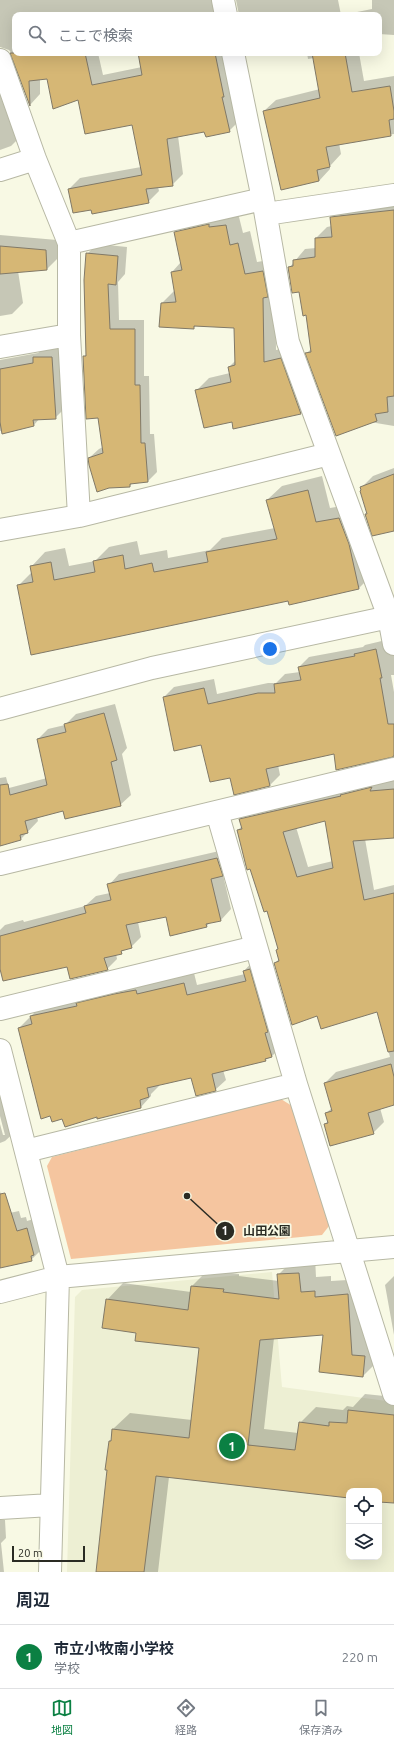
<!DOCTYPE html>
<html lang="ja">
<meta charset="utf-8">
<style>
:root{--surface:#fff;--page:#f6f6f7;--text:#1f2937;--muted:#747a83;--line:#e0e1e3;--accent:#0b8043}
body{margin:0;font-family:Ubuntu,"Noto Sans JP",sans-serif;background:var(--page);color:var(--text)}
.controls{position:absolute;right:12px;bottom:12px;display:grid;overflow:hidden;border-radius:8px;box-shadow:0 4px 16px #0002}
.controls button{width:36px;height:36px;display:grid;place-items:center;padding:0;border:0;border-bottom:1px solid var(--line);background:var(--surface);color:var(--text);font:20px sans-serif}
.scale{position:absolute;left:12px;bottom:10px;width:73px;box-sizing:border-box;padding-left:4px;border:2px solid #2a2b23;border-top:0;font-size:11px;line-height:14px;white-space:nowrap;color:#2a2b23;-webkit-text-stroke:3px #f8f9e4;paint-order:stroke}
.you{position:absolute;left:270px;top:649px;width:14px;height:14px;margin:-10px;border:3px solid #fff;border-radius:50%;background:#1a73e8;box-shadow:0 0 0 6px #1a73e833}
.badge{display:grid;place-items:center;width:26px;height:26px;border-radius:50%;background:var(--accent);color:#fff;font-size:13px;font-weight:700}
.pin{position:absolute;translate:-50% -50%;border:2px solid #fff;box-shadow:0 1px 4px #0006}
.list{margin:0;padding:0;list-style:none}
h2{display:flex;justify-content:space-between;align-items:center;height:52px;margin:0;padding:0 16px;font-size:17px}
h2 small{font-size:13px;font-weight:400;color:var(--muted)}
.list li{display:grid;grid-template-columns:26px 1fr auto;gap:12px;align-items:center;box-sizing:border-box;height:64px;padding:0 16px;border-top:1px solid var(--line)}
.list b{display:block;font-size:15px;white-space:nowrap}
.list p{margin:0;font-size:13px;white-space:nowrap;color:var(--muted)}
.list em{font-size:13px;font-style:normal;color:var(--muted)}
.icon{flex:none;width:22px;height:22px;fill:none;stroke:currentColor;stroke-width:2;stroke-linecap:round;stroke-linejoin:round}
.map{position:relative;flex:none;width:394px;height:1572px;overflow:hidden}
.search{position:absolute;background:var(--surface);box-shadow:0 4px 16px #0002;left:12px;right:12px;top:12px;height:44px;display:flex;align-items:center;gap:10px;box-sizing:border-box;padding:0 14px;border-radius:8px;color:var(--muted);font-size:15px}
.sheet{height:116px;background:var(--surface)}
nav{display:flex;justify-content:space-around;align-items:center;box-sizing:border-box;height:56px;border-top:1px solid var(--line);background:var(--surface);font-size:11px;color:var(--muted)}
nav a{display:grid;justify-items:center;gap:2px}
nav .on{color:var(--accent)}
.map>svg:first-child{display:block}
.built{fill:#edefd3;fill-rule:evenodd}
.green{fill:#f5c59f}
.shadow{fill:#0003;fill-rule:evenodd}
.building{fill:#d6b775;stroke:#817967;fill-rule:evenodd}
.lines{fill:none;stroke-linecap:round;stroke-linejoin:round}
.minor-casing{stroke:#b7b8a4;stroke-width:24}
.minor{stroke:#fff;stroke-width:22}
.leader{fill:none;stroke:#2a2b23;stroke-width:1.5}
.callout-dot{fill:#2a2b23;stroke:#f8f9e4;stroke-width:1.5}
.mark-label{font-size:12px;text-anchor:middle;font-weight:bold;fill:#fff}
.callout-label{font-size:12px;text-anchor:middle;font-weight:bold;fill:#2a2b23;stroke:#f8f9e4;stroke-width:3.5;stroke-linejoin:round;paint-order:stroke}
</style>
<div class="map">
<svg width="394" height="1572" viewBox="0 0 394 1572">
<rect width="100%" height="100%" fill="#f8f9e4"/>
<path class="built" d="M272,1272l10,115 112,15v170h-327l8,-275 7,-7zM349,1491h30v66h-30z"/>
<path class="green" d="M281,1099l11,7 37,120 -7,9 -251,24 -24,-93 5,-9z"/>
<path class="shadow" d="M0,0h224l-3,15h-206v38h83l5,22 39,-8 -3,-14h89l12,67 -11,11h-24l-27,5 5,38 -11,11 -14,2 1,4 -11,11 -79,-13 11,-11 61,-11 -8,-43 -54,-26 -31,-21 -8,1v16l-10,11 -17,-50 -4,-5 -9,-3z
M236,0h102l3,15h-81v-2l-21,2z
M372,0h22v35l-15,-1v-19h-37l30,-6z
M307,53h52l5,28 30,-5v58l-55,9 2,11 -11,12v3l-11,12 -55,-70 12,-11 44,-11 -6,-31 -6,1z
M0,56l22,79 -11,11 -11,4z
M394,200v226l-24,-4 -63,-69 4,-4 -4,-35 -7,-23 -11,-23 16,-19 11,-1v-10l11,-11 5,-1 -1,-9 12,-11z
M238,213l5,20 7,-2 7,31 18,-3 1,91 17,-4 20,55 -12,12 -68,8 -37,-30 13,-13 21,-5 -1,-6 7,-7 -1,-33 -38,-2 -4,3 -31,-25 13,-13 -3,-18 9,-10 -6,-30 12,-12z
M0,235l57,5 1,18 -11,11 -29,2 5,32 -11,11 -12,2z
M97,244l30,3 -2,27 -7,8 1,38h25v56h5l1,58h4l3,38 -9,9 -15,1 -3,4 -41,-28 10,-9 4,-2 -4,-30 -15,-60 3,-3v-100z
M63,346l3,61 -11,11h-15l-6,7 -34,6v-71l38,-7 7,-6z
M394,468v62l-28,-15 2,-2 -6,-26 11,-11z
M322,476l8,32 24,-4 19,70 -14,14 -69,15 -1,-3 -271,-14 14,-14 -1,-5 14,-15 20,-4 4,18 26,-5 14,-14 28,-6 3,14 27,-5 1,8 42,-8 12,-12 53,-10 -8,-28 15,-14z
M386,640l8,1v34h-3l3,17v62l-60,-1 -56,12 2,10 -10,10 -36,9 -3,-17 -67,-80 10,-10 40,-8 3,15 51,-11h8l9,-9 15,-2 -1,-5 10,-10 54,-10 2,-2z
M115,704l12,44 -5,6 9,41 -11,10 -56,5 -27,7 1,4 -17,18 -21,6v-67l6,-1 3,11 38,-10 -9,-39 10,-10 17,-4 11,-11z
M394,779v58l-29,2 9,51 20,-5v219l-14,4 4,14 -11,11 -48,-9 3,-3 -2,-8 6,-5 -7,-25 11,-11 54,-15 -12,-46 -60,4 -43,-52 5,-5 -1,-10 -11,-38 -30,-80 4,-4 -2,-7 11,-11zM326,820l7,41 -25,6 -12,-40z
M228,849l5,16 -10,10 8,34 -10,11 -11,2 -3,4 -40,-10 -29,6 3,15 -10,10 -15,7 1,5 -10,10 -39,-3 -68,-1v-35l5,-5 18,-5 1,2 61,-16 11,-10 14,-3 -1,-8 10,-11z
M254,960l28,86 -11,11 -6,3 -42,10 3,10 -11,10 -23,-13 -33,7v2l-8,8v2l-10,11 -43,10 -79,-89 22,-22 153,-33 3,12 48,-11 -1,-3z
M0,1082l16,49 -11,10 -5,2v-19l3,11h2l-5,-19z
M0,1191l5,23 14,-3 2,7 5,-1 1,4 10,-3 5,31 -11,11 -31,7z
M315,1257l1,20 15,-1v5l33,-2 15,81 -16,16 -39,-42 -50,4 -10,91 34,4 2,-10 16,-16 27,3 4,-4 6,1 12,-13 29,3v105l-15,-2v-9h-30v6l-180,-20 -11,95h-61l12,-103 1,-28 2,-2 1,-10 17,-16 62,7 9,-72 -64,-16 -30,-32 16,-17 68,9 1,-6 16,-16 31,4v2l40,5 -1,-6 16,-16z
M394,1276v59l-9,-50z
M0,1520h5l1,18 -5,5 3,29h-4z"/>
<path class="building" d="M10,53h75l7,32 50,-10 -4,-22h77l9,44h-2l8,35 -24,5 -2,-5 -37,7 6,47 -27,3 3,14 -57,11 -1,-4 -18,3 -5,-24 74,-14 -10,-50 -47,9 -7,-34 -25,9 -6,-30 -18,2 1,25z
M312,53h33l7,39 38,-6 4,25v8l-5,1 2,16 -65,11 4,20 -13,3 2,11 -38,9 -18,-79 57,-13z
M394,210v186l-7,1 1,15 -13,2 2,7 -41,15 -31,-83 6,-1 -5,-37 -3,1 -4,-24 -7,1 -4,-26 5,-1v-6l22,-3v-19l17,-1 -2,-20z
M209,224v3l17,-2 4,20 8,-2 7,31 18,-3 5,26 -5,1 1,64 17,-4 20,56 -68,15 -1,-7 -28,6 -9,-38 36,-8 -3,-15 7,-2 -1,-37 -40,-2v3l-35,-2 2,-24 15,-1 -5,-30 11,-2 -8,-38z
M0,246l46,4 1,20 -47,4z
M86,253l32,3 -2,29 -8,-1 2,45h25v56h5l1,58h4l3,39 -18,2v3l-21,1 -12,4 -8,-27 -1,-7 15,-5 -5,-35 -12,1 -3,-63h3l-2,-76z
M33,357h19l4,62 -23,1 1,6 -32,8 -2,-12v-53l33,-6z
M394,474v57l-22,5 -7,-22h2l-7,-23 1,-1 -1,-3z
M308,490l8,32 23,-4 10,26 10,45 -70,16 -1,-4 -257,54 -14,-70 16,-3 -3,-16 21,-4 3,18 41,-8 -2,-11 30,-6 2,14 27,-6 2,9 54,-10 -2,-10 71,-13 -11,-39z
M376,649l6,29h-2l8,46h6v31l-1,2 -57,13 -2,-16 -68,15 4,17 -36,9 -4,-17 -20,4 -9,-37 -27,6 -11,-54 41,-9 4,16 50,-11h17l-1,-9 27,-4 -3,-13 57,-11 -1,-2z
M104,713l13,47 -6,2 10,44 -56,13 -2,-8 -38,10 3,12 -8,2 1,5 -21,6v-61l8,-1 2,11 37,-10 -10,-46 29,-7 -2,-8z
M372,787l-2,4 24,-2v49l-41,3 11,59 30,-7v158l-6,1 -11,-40 -56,17 -4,-13 -25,9 -18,-62 5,-2 -3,-11 2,-1 -11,-38 -3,1 -14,-43 -3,1 -10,-40 5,-1 -3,-10 102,-23 -1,-1zM325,821l8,47 -36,9 -14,-45z
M217,858l6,18 -12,3 10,42 -15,3 1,3 -37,9 -4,-19 -40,8 6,23 -11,3 1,3 -18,4 4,12 -38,9 -3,-12 -64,14 -3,-12v-33l86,-23 -2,-7 27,-6 -4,-16z
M250,969l18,63 -3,1 7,24 -7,2 1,2 -54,13 4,17 -20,5 -5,-18 -44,10 2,9 -9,3 1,8 -44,11v-2l-32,10 -3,-8 -10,3 -2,-6 -9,3 -23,-91 14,-4 -2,-8 47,-10 -1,-3 38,-9 22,-4 1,4 47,-11 3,12 59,-14 -3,-10z
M391,1064l3,13v28l-26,8 6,21 -44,12 -6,-22 4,-1 -3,-10 7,-2 -8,-28z
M5,1193l12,38 10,-3 7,27 -3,1 1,5 -32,7v-74z
M299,1273l2,19 14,-1v6l33,-3 4,61 13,1 -2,21 -44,-5 4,-37 -63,5 -12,105 47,5 4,-28 30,4v-4l18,1 1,-13 46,5v88l-15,-1v-11h-30v7l-193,-22 -12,96h-48l11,-102h-2l4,-29h2l1,-12 77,9 10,-90 -64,-7 1,-8 -34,-5 4,-29 82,11 3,-24 33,3 -1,3 56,7 -2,-25z"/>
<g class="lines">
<g class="minor-casing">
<path id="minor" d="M223,0l3,15
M233,53l30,146 25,143 101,275 5,27
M0,60l35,99 34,84v92l10,181
M0,170l35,-11
M266,214l128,-19
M69,243l194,-44
M0,347l69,-12
M0,530l79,-14 250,-62
M0,709l152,-41 242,-52
M217,812l79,272 98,310
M0,864l394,-95
M0,1009l256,-62
M0,1050l58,227 -8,295
M26,1151l270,-67
M0,1292l58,-15 336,-30
M0,1508l51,-3"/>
</g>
<use href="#minor" class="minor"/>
</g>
<path class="leader" d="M187 1196L225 1231"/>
<g class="callout-dot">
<circle cx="187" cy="1196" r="4"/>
<circle cx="225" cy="1231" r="10"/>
</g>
<g class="mark-label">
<text x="225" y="1235">1</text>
</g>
<g class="callout-label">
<text x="267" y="1235">山田公園</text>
</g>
</svg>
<div class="controls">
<button><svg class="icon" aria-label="locate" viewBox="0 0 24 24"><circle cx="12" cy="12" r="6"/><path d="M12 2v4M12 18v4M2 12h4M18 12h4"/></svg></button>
<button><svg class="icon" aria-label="layers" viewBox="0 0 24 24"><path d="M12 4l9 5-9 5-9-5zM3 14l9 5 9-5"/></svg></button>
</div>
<div class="scale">20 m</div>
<div class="you"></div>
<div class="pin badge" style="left:232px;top:1446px">1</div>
<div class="search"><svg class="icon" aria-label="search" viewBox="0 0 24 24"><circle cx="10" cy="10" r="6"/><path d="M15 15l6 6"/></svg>ここで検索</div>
</div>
<section class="sheet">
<h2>周辺<small></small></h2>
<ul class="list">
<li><span class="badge">1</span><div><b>市立小牧南小学校</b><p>学校</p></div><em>220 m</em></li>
</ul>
</section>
<nav>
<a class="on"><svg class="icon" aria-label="map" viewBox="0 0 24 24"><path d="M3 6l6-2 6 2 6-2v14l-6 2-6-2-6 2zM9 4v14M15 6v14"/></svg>地図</a>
<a><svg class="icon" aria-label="directions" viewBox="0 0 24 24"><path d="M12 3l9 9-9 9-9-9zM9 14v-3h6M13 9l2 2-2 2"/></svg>経路</a>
<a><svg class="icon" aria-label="saved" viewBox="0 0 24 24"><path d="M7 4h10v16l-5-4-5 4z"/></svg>保存済み</a>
</nav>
